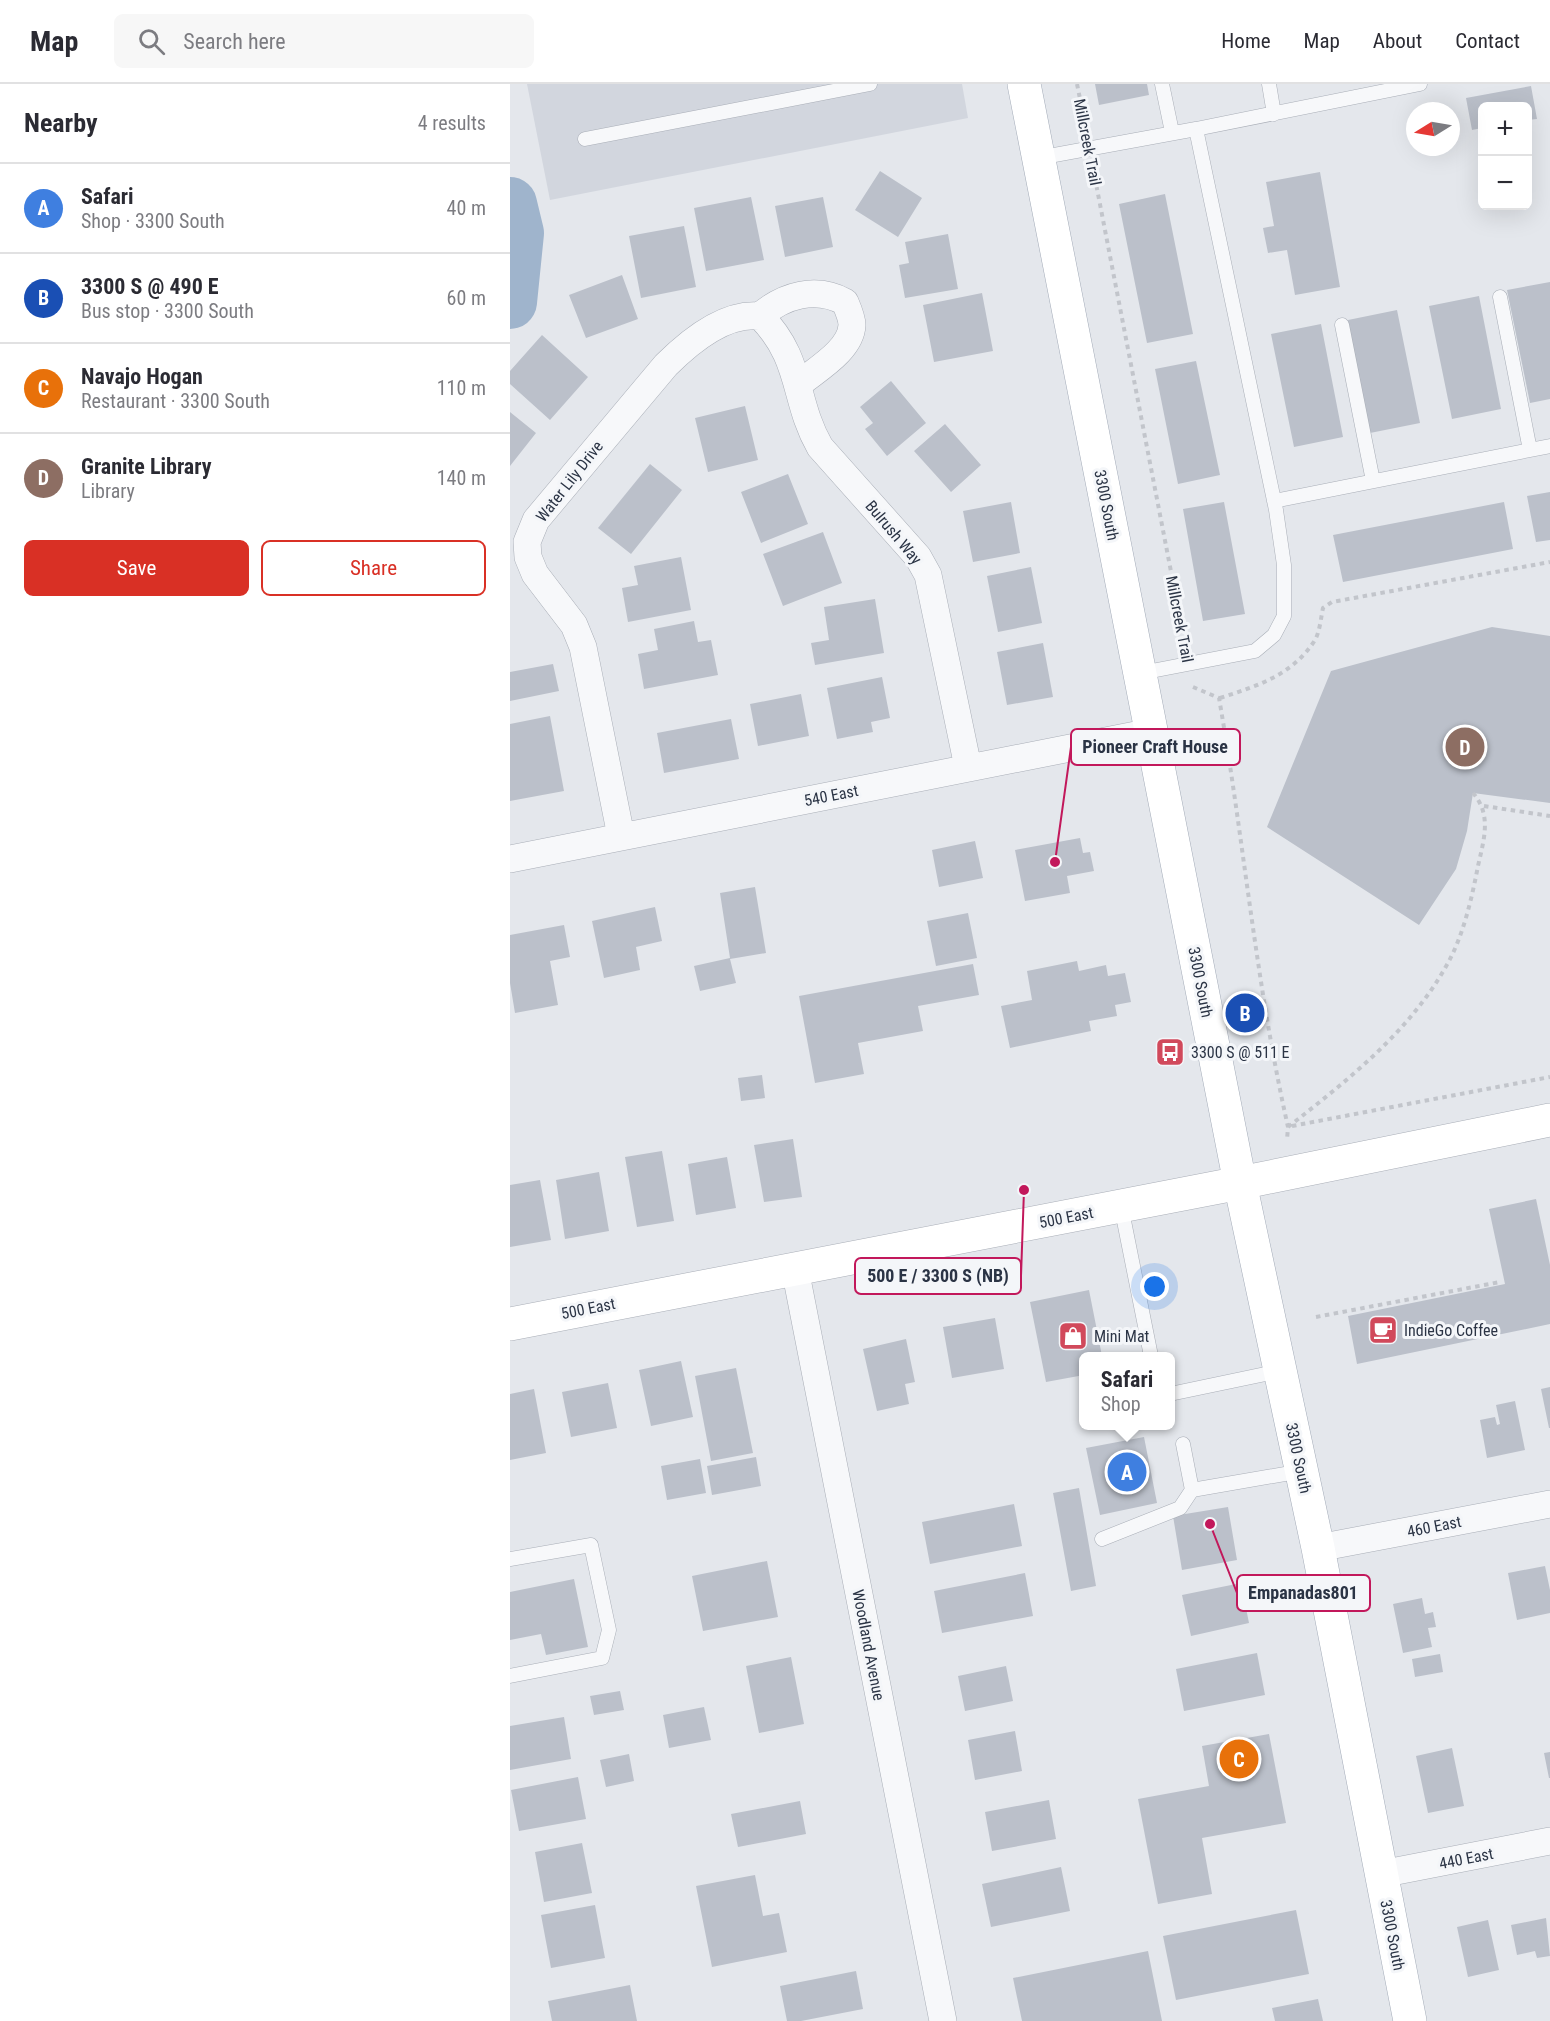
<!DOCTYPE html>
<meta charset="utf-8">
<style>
:root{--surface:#fff;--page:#f7f7f7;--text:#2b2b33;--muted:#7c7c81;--line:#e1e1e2;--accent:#d93025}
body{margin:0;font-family:"Roboto Condensed",sans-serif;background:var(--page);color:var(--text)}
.controls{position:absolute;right:18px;top:18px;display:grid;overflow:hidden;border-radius:9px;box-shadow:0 6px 24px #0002}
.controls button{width:54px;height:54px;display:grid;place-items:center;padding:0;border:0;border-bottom:2px solid var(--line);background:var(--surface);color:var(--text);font:30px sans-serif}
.compass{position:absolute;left:896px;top:18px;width:54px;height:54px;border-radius:50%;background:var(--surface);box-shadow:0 6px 24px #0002;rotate:259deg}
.you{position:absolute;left:645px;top:1203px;width:21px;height:21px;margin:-15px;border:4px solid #fff;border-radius:50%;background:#1a73e8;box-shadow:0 0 0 9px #1a73e833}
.badge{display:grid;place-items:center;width:39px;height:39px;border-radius:50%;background:var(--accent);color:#fff;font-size:20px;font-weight:700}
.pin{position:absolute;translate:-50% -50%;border:3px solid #fff;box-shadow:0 2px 6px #0006}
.popup{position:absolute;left:569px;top:1268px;width:96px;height:78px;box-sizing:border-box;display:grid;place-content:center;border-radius:9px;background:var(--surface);filter:drop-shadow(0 2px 4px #0005);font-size:20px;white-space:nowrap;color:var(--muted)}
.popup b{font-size:22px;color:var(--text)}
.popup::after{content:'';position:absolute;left:50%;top:100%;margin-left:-12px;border:12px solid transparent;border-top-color:var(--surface)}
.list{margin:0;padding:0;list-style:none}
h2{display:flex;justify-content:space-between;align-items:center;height:78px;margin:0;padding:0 24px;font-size:26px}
h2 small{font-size:20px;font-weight:400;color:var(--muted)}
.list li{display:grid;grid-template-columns:39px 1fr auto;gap:18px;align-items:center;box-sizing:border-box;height:90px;padding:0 24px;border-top:2px solid var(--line)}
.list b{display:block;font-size:22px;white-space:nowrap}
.list p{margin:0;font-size:20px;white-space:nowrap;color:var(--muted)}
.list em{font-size:20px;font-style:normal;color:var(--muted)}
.actions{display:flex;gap:12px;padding:18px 24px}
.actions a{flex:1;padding:14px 0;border:2px solid var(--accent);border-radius:9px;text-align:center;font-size:21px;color:var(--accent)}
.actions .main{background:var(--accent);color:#fff}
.icon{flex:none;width:33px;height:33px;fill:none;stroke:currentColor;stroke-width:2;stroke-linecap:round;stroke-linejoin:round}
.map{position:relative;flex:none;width:1040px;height:1937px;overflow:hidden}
header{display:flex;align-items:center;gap:36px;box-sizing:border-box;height:84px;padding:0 30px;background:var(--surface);border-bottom:2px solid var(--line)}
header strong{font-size:28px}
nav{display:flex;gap:33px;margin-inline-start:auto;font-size:21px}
.search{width:420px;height:54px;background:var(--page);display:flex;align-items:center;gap:15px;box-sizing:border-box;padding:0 21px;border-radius:9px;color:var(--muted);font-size:22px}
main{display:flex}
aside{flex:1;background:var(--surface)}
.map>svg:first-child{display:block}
.built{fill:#d2d6de}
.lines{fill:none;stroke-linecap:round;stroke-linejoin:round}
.river{stroke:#9fb4cc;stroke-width:54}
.building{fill:#bbc0ca}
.lane-casing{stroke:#a9aeb7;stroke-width:15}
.street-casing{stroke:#a9aeb7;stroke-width:28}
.secondary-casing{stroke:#a9aeb7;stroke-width:34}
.primary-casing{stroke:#a3abb8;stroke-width:34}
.path{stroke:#c2c5cb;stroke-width:4;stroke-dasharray:4.5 4.5;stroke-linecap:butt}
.lane{stroke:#f7f8fa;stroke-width:14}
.street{stroke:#f7f8fa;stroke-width:27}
.secondary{stroke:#fff;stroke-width:33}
.primary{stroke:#fff;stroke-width:33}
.labels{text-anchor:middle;stroke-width:6;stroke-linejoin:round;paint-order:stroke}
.street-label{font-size:16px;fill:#2b3445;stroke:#f4f6f9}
.poi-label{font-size:16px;fill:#2b3445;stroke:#f4f6f9;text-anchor:start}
.leader{fill:none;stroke:#c2185b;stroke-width:2}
.callout-dot{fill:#c2185b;stroke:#f4f6f9;stroke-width:2}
.callout{fill:#f4f6f9;stroke:#c2185b;stroke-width:2}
.callout-label{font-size:18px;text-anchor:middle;font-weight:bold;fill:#2b3445}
</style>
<header>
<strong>Map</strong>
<div class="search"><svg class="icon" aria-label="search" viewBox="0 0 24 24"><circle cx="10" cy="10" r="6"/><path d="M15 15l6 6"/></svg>Search here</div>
<nav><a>Home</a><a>Map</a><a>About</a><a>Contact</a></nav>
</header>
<main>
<aside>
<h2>Nearby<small>4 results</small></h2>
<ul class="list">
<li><span class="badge" style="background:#3f7fe0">A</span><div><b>Safari</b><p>Shop · 3300 South</p></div><em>40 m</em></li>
<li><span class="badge" style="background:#1a4fb4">B</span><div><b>3300 S @ 490 E</b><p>Bus stop · 3300 South</p></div><em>60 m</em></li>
<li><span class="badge" style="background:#e8710a">C</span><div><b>Navajo Hogan</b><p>Restaurant · 3300 South</p></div><em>110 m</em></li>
<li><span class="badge" style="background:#8d6e63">D</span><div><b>Granite Library</b><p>Library</p></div><em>140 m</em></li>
</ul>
<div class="actions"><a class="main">Save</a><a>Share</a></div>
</aside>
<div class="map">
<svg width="1040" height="1937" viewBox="0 0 1040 1937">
<rect width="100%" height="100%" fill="#e4e7ec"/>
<path class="built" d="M17,0h435l6,34 -418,82z"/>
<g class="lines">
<path class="river" d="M0,120l7,29 -7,69"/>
</g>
<path class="building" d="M585,0h52l2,11 -50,10z
M1021,2l6,33 -10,1v-14h-45v22l-10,2 -6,-32z
M370,87l42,27 -24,39 -43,-27z
M810,88l20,115 -45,8 -8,-45 -19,3 -5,-25 11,-2 -8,-44z
M655,110l28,140 -46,9 -28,-139z
M241,113l13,63 -58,11 -12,-63z
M313,113l10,50 -48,10 -10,-51z
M174,142l12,61 -55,11 -12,-62z
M438,150l10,55 -53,9 -6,-33 10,-2 -4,-21z
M112,191l16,44 -52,19 -17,-43z
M1040,198v117l-20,4 -23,-113z
M472,209l11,58 -59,11 -11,-57z
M969,212l22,113 -49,10 -23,-113z
M887,226l23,113 -50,10 -22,-113z
M811,240l22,113 -49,10 -23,-113z
M32,251l46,42 -38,43 -40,-36v-13z
M686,277l24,114 -42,9 -23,-115z
M381,297l35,42 -39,33 -22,-27 8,-6 -13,-16z
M235,322l13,54 -50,12 -13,-54z
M0,328l26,21 -26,33z
M435,340l36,41 -30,27 -37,-41z
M140,380l32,26 -51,64 -33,-26z
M278,390l20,50 -47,19 -20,-51z
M1040,408v48l-14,2 -9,-46z
M501,418l9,51 -47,9 -10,-51z
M714,418l21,112 -42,7 -20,-112z
M994,418l9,47 -170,33 -10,-47z
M313,448l19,51 -59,23 -20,-52z
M171,473l10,53 -63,12 -6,-34 16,-3 -4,-19z
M521,483l11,56 -44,9 -11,-56z
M365,515l9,54 -69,12 -4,-22 18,-3 -5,-33z
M184,537l4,21 13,-2 7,35 -74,14 -6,-35 20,-4 -4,-21z
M982,543l58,9v167l-77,-10 -6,38 -11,38 -37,56 -152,-98 64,-156z
M533,559l10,54 -46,8 -10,-53z
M43,580l6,27 -49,10v-29z
M372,593l8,41 -19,4 2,10 -36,7 -10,-51z
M291,610l8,42 -51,10 -8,-42z
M40,632l14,75 -54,10v-77z
M221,635l8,40 -75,14 -7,-40z
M570,754l3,15 7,-1 4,19 -27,5 3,17 -45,8 -10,-51z
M465,757l8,37 -44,9 -7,-37z
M245,803l11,66 -36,6 6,24 -36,8 -6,-25 36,-8 -10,-65z
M145,823l7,34 -26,6 4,23 -36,8 -12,-57z
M458,829l9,45 -41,8 -9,-45z
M54,841l6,32 -20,4 8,44 -43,8 -5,-30v-48z
M567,877l2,10 27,-6 2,11 17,-3 6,29 -16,3 2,11 -28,5 2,10 -81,17 -9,-42 31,-6 -5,-29z
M463,880l6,31 -61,11 5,25 -65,12 6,31 -49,9 -16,-87z
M252,991l3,23 -24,3 -3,-23z
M283,1055l9,58 -38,5 -10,-57z
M152,1067l12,70 -37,6 -12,-70z
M217,1073l9,51 -40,7 -8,-51z
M89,1088l10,59 -44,8 -9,-59z
M30,1096l11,60 -41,7v-62z
M1026,1115l14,66v59l-193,40 -9,-48 157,-32 -16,-75z
M579,1206l13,66h-18v19l-38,7 -16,-80z
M485,1234l9,51 -52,9 -9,-51z
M396,1255l9,43 -10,2 4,20 -32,7 -14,-62z
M171,1277l12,56 -42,9 -12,-56z
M226,1284l17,85 -42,8 -16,-85z
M98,1299l9,45 -46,9 -9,-45z
M1040,1303v41h-1l-8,-39z
M24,1305l12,64 -36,7v-66z
M1005,1317l10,49 -38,8 -7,-38 15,-3 2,8 3,-1 -4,-19z
M634,1353l13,66 -57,12 -14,-67z
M246,1373l5,29 -49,9 -5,-29z
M190,1375l6,34 -39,7 -6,-34z
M569,1404l17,98 -25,5 -18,-98z
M504,1420l8,42 -92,18 -8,-42z
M718,1423l9,53 -55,10 -9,-54z
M257,1477l11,56 -75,14 -11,-55z
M1035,1482l5,24v23l-33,7 -9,-47z
M515,1489l8,43 -91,17 -8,-42z
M64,1495l14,68 -42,8 -5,-21 -31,6v-48z
M731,1499l8,40 -58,13 -9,-41z
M912,1514l3,16 8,-2 3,15 -8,1 4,19 -29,6 -10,-49z
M747,1569l8,42 -81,16 -8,-42z
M930,1570l3,18 -28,5 -3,-18z
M281,1573l13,67 -45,9 -13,-67z
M496,1582l7,35 -48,10 -7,-35z
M110,1607l4,19 -30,5 -4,-19z
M194,1623l7,33 -42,8 -6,-33z
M54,1633l7,42 -61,11v-44z
M505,1647l7,40 -47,9 -7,-40z
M759,1650l17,89 -84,15 10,56 -54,10 -20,-105 71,-13 -7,-40z
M942,1664l12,58 -36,7 -12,-57z
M1040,1668v26h-1l-5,-25z
M119,1670l5,27 -28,6 -6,-27z
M68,1693l8,42 -67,12 -8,-41z
M539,1716l7,39 -64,12 -7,-39z
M290,1717l6,33 -68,13 -7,-33z
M72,1759l10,50 -48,9 -9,-50z
M551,1783l9,44 -79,16 -9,-43z
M245,1791l8,41 16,-3 8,39 -75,15 -16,-81z
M85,1821l10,53 -54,10 -10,-53z
M786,1826l13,64 -133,26 -13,-64z
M1036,1834l4,38 -13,2 -2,-7 -18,4 -6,-30z
M978,1836l11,50 -31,7 -11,-50z
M638,1867l14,70h-140l-9,-43z
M346,1887l7,38 -62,12h-14l-7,-35z
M120,1901l7,36h-85l-4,-20z
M808,1915l5,22h-48l-3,-13z"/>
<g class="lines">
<g class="lane-casing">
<path id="lane" d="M652,0l10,48
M759,0l5,30
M686,45l224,-45
M75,55l285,-55
M528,74l158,-29 80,381 8,55v51l-10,19 -19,16 -114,22
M990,213l30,153
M832,241l31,156
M764,417l276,-55
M611,1122l30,150
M660,1310l110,-23
M673,1360l9,46
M592,1455l78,-31 12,-18 110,-19
M0,1475l81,-14 18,85 -7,28 -92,18"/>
</g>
<g class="street-casing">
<path id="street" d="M250,232c24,-21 56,-30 85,-14 3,7 7,16 7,23 -1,25 -35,44 -53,59
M111,752l-38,-189 -9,-22 -39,-51 -7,-17 -1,-15 9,-22 130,-155c23,-23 59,-53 94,-49 43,43 33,84 60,131l98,110 10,18 40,192
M0,775l641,-127
M285,1185l148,752
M808,1464l232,-44
M871,1790l169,-33"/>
</g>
<g class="secondary-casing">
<path id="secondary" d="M0,1240l730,-141 310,-63"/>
</g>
<g class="primary-casing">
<path id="primary" d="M514,0l216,1099 78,365 92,473"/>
</g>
<path class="path" d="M567,0l9,44
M583,84l92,476
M683,603l26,11c25,143 37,287 69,429l-1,13
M710,614c37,-12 73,-23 95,-58 5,-9 6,-23 8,-32l9,-6 218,-40
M974,722l66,10
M782,1042l258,-49
M778,1043c60,-47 124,-97 161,-166 15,-28 23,-64 29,-95 6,-27 14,-51 -5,-73
M806,1233l184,-35"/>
<use href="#lane" class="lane"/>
<use href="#street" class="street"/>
<use href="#secondary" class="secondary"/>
<use href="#primary" class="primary"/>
</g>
<defs>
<g id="bus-square" transform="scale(1.5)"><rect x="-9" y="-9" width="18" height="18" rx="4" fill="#d1495b" stroke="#f4f6f9"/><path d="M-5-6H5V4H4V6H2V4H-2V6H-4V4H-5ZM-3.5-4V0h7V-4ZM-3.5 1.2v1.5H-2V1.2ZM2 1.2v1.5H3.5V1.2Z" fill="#fff"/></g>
<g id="cafe-square" transform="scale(1.5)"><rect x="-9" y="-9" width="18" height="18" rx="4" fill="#d1495b" stroke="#f4f6f9"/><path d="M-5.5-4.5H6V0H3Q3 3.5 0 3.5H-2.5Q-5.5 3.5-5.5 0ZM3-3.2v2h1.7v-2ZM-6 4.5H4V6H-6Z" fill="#fff"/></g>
<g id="shop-square" transform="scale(1.5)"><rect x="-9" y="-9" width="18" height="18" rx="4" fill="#d1495b" stroke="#f4f6f9"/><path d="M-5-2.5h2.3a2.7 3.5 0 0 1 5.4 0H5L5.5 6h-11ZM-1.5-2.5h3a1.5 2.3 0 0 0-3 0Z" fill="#fff"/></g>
</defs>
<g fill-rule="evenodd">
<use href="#bus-square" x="660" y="968"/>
<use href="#cafe-square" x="873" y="1246"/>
<use href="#shop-square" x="563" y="1252"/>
</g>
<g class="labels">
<g class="street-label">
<text transform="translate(578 58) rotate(79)" y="6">Millcreek Trail</text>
<text transform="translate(59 397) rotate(-52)" y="6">Water Lily Drive</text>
<text transform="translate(597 421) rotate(79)" y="6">3300 South</text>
<text transform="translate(384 448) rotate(50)" y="6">Bulrush Way</text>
<text transform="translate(670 535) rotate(79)" y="6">Millcreek Trail</text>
<text transform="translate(321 711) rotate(-11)" y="6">540 East</text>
<text transform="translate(691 898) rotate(79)" y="6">3300 South</text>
<text transform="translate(556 1133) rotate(-11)" y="6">500 East</text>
<text transform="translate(78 1224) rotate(-11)" y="6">500 East</text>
<text transform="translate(789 1374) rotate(78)" y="6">3300 South</text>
<text transform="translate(924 1442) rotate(-11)" y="6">460 East</text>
<text transform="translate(359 1561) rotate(79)" y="6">Woodland Avenue</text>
<text transform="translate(956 1774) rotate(-11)" y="6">440 East</text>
<text transform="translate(883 1851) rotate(79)" y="6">3300 South</text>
</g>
<g class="poi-label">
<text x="681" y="974">3300 S @ 511 E</text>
<text x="894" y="1252">IndieGo Coffee</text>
<text x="584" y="1258">Mini Mat</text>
</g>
</g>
<path class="leader" d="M545 778L561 663M514 1106L511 1192M700 1440L727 1509"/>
<g class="callout-dot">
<circle cx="545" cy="778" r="6"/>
<circle cx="514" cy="1106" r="6"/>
<circle cx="700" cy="1440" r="6"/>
</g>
<g class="callout">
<rect x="561" y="645" width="169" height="36" rx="6"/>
<rect x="345" y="1174" width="166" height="36" rx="6"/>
<rect x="727" y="1491" width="133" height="36" rx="6"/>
</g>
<g class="callout-label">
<text x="645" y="669">Pioneer Craft House</text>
<text x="428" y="1198">500 E / 3300 S (NB)</text>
<text x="793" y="1515">Empanadas801</text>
</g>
</svg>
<div class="controls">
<button>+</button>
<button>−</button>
</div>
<svg class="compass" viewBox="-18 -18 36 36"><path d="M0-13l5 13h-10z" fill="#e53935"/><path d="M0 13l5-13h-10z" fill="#7c7c81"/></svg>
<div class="you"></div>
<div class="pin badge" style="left:617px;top:1388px;background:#3f7fe0">A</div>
<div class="popup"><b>Safari</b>Shop</div>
<div class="pin badge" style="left:735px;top:929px;background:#1a4fb4">B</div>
<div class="pin badge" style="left:729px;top:1675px;background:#e8710a">C</div>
<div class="pin badge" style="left:955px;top:663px;background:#8d6e63">D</div>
</div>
</main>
